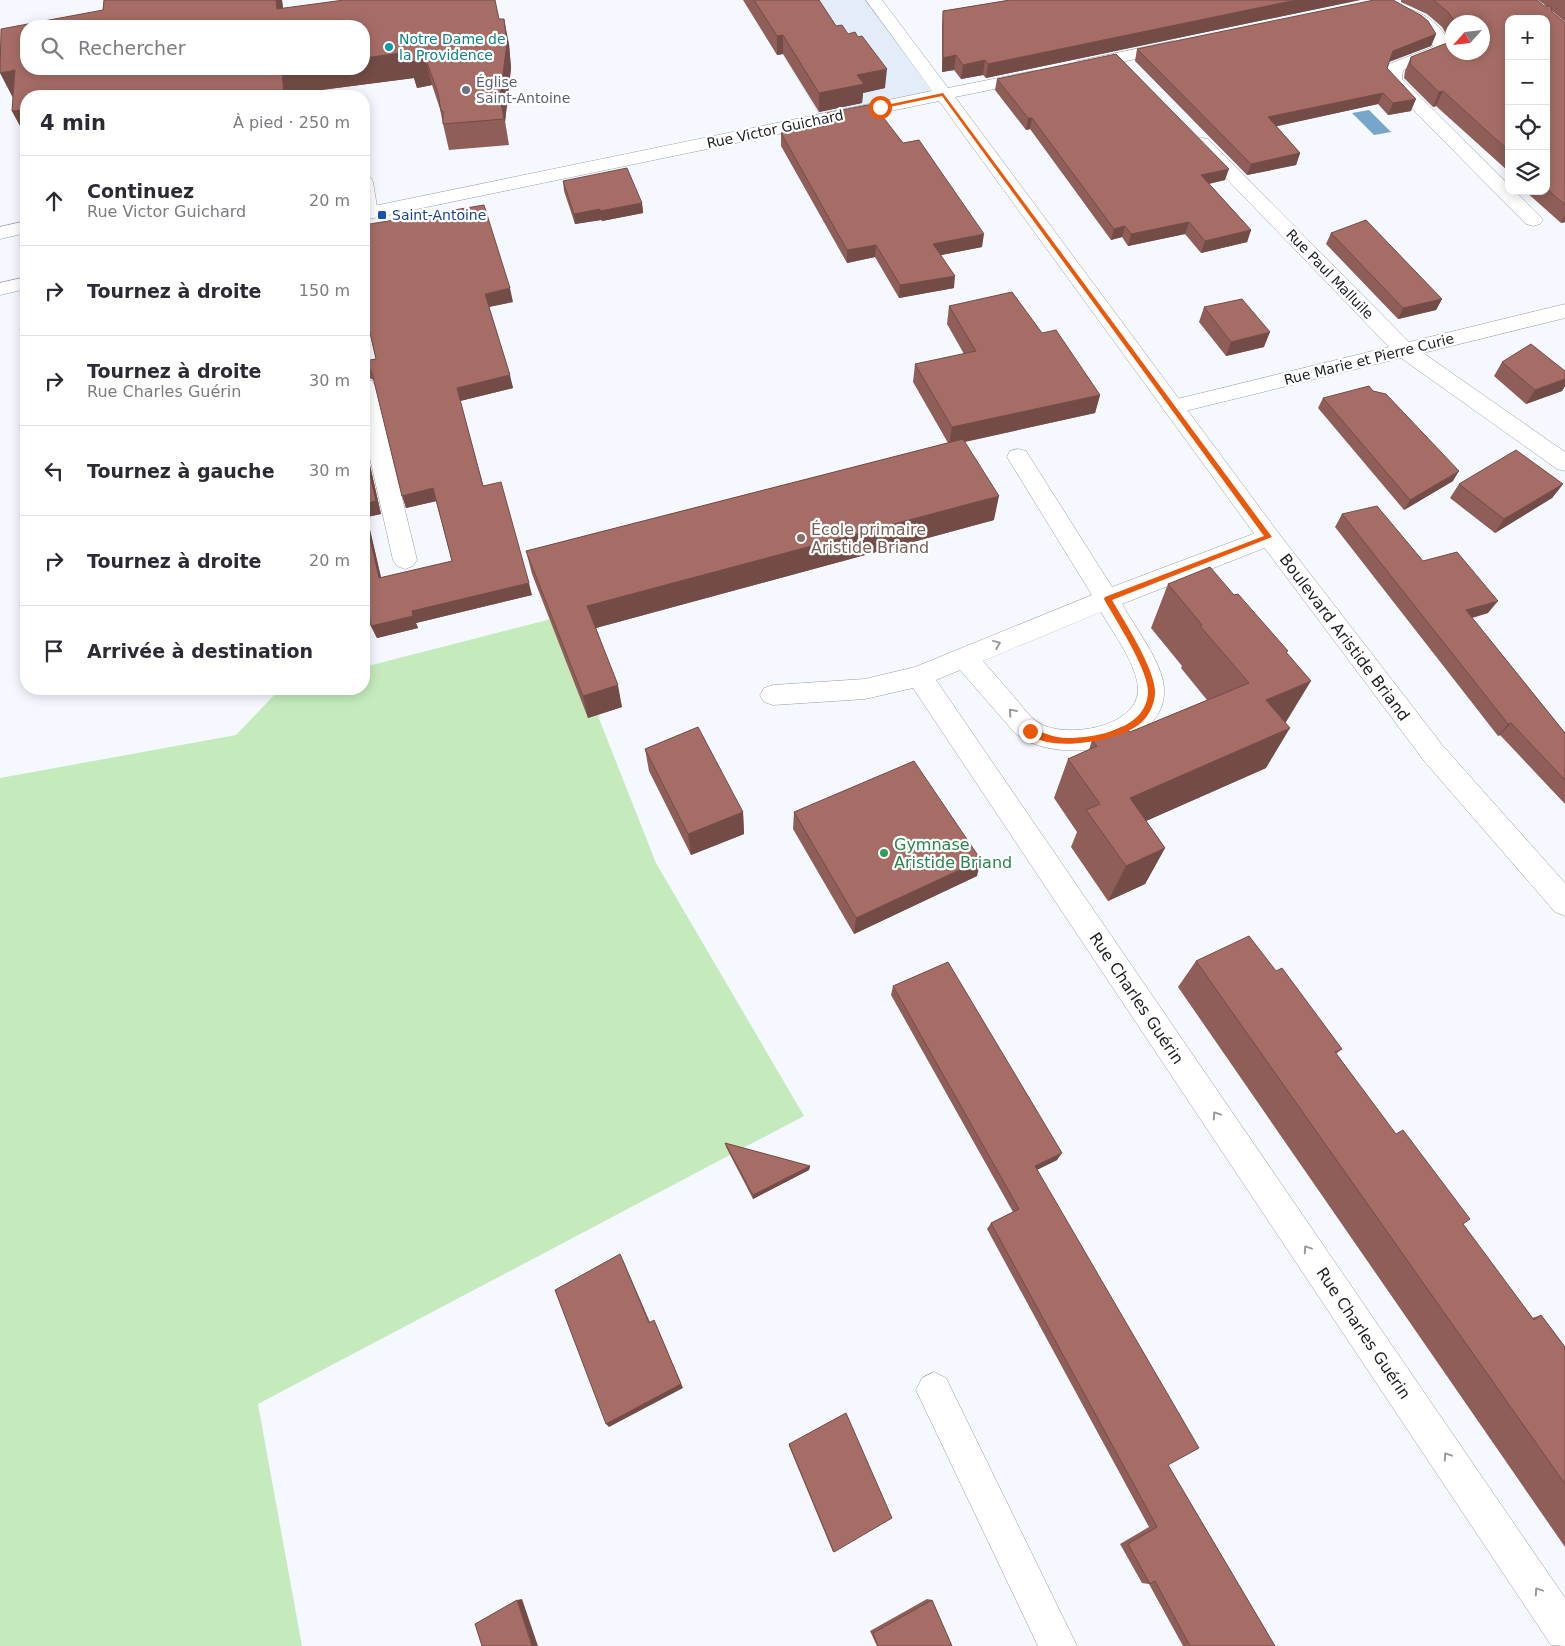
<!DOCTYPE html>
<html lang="fr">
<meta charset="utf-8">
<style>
:root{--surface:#fff;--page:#f7f7f7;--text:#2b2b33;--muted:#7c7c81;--line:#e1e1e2}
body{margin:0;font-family:"DejaVu Sans",sans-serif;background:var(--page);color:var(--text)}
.controls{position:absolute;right:15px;top:15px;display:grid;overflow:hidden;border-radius:10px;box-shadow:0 2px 12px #0003}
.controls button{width:45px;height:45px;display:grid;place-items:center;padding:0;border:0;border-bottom:1px solid var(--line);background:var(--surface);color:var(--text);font:25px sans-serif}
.compass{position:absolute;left:1445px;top:15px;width:45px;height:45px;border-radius:50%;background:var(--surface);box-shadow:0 2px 12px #0003;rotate:243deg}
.stop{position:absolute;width:15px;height:15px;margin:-11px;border:4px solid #ea580c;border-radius:50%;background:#fff}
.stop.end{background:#ea580c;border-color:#fff;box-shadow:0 1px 5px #0008}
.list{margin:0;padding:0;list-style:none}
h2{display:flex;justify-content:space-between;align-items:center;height:65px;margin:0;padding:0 20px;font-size:21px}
h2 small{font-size:16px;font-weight:400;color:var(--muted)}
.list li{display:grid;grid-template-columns:32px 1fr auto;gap:15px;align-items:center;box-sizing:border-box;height:90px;padding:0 20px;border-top:1px solid var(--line)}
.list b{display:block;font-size:19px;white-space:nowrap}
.list p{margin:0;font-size:16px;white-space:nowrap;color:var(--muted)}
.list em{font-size:16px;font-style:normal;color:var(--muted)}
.icon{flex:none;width:28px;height:28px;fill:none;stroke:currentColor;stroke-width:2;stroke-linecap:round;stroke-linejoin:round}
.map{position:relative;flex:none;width:1565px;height:1646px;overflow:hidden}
.search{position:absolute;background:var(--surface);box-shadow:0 2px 12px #0003;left:20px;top:20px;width:350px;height:55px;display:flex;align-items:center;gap:12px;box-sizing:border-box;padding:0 18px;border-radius:20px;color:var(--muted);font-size:19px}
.panel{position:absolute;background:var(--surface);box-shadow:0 2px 12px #0003;left:20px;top:90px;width:350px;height:605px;border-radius:20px}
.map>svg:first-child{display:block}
.built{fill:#e3edf9}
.green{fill:#c5ebbd}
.water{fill:#77a6cb}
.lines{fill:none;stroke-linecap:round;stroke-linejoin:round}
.minor-casing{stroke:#959ca5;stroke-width:1}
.major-casing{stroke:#959ca5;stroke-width:1}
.minor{fill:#fff;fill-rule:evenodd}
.major{fill:#fff;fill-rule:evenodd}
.wall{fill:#8f5e58;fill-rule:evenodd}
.shaded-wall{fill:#744c47}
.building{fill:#a66d66;stroke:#744c47}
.oneway{stroke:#999a9c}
.route{fill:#ea580c}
.culture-dot{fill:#0f9aa8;stroke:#fff;stroke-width:2}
.worship-dot{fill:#6b7280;stroke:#fff;stroke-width:2}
.transit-dot{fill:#1a4fb4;stroke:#fff;stroke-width:2}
.education-dot{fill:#8d6e63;stroke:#fff;stroke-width:2}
.leisure-dot{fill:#2e9e5b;stroke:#fff;stroke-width:2}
.labels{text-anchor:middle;stroke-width:4.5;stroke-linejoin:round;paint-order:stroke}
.far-culture-label{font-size:14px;fill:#0d838f;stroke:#fff;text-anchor:start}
.far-worship-label{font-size:14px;fill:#5b616d;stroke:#fff;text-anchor:start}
.far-street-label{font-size:14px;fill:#1d1f23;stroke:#fff}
.far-transit-label{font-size:14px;fill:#164399;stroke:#fff;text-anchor:start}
.education-label{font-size:16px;fill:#785e54;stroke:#fff;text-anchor:start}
.street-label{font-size:16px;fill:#1d1f23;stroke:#fff}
.leisure-label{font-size:16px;fill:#27864d;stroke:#fff;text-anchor:start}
</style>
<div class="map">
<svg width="1565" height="1646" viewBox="0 0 1565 1646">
<rect width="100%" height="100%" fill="#f5f9ff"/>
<path class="built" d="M750,0h117l68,95 -115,23z"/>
<path class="green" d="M559,617l97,246 148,253 -546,288 44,242h-302v-868l236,-43 44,-46h84v-22z"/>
<path class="water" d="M1369,110l22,22 -17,3 -22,-22z"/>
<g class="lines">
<g class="minor-casing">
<path id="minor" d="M1400,6c23,6 45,19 51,43l-9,6 -39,15 -1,9 107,106v6h6l25,25 3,4 -3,4 -7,2 -7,-2 -142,-144 5,-16 44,-17c-4,-19 -23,-25 -39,-32l-2,-4 2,-4z
M1202,138l6,1 201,203 156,-38v14l-142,35 142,99v19l-8,-2 -156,-111 -228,56 -8,-2 -3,-5 3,-5 224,-55 -193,-200 -3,-4 3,-4z
M364,176l7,2 2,4 5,31 -3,4 -11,1z
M26,221v12l-26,6v-12z
M364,379l8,2 3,5 42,174 -4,6 -8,3 -8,-3 -4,-6 -29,-128z
M1018,449l8,2 86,136 157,-59 8,3 4,6 -4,6 -155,61c13,24 40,57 42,84 4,64 -113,79 -150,44l-54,-62 -24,10 629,918v48l-14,-1 -638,-957 -48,11 -92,6 -9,-3 -4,-7 4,-7 9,-3 92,-6 50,-12 177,-72 -85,-138 3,-6zM1101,612c12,20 38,56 37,79 -2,37 -73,48 -99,32 -10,-6 -16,-16 -24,-25 -10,-12 -22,-25 -32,-37z
M934,1372l12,6 131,268h-39l-122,-256 6,-12z"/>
</g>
<g class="major-casing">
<path id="major" d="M866,0h16l66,88 85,-17 6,1 3,4 -3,4 -84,17 322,434 166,215 122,137v33l-10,-4 -130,-150 -164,-219 -322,-442 -575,119v-12l568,-117z
M1173,41l6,1 2,4 -2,4 -96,20 -6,-1 -3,-4 3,-4 6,-1z
M26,277v12l-26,6v-12z"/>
</g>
<use href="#minor" class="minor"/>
<use href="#major" class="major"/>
</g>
<path class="wall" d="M104,0h178l1,8 216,11 10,25 2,24 -6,54 4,23 -60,5 -6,-26 -3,-15 -8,-24 -15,3 -3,-10 -124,16v2h-264v41l-14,-26 91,-101z
M743,0h76l17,26 12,8 10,3 27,51 -22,5 -1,10 -43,9 -36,-58 -6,1z
M1010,0h350l-374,78 -3,-3 -22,4 -7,-9 -12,2v-47l1,-14z
M1401,0h136l7,6h2l-8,-6h27v22l-13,-11v1l13,11v199l-4,1 -36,-32h21v-172h-37v157l-3,-2 2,-3 -72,-65 -3,1 -29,-29 1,-7 6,-14 40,-15 -9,-15 -15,-13 -26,-12zM1452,22h30l-30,30z
M1436,34l-5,12 -42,16 -2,6 24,43 -23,4 -10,-11 -102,22 24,27 -4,12 -49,10 -112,-114 2,-12z
M997,79l228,101 -16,4 42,46 -4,12 -46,11 -16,-19 -57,12 -6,-9 -11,3 -81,-111 -4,1 -31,-40z
M827,113l155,134 -41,8 13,33 -55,10 -24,-41 -28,6 -66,-117v-13l46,-9z
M563,181l79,22 1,10 -41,8 -1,-1 -26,4 -11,-33z
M1331,233l111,66 -6,11 -38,9 -72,-75z
M513,302l-24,5 24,81 -53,13 23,84 49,110 -116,28 2,5 -41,10 -6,-12v-5l-7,2v-184l17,75 -14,3 14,61 71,-17 -16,-60 -30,7 -31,-126 -3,-3 -8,-2v1v-17l12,-2 -12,-52z
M949,306l93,27 58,62 -5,18 -130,29 29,78 -398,108 26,79 -34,11 -56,-144 -6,-23 422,-108 -35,-61 2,-18 49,-10 -17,-30z
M1204,307l60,40 -38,9 -27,-34z
M1502,362l63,9v15l-3,5 -36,13 -32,-28z
M1323,398l130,83 -49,29 -86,-102z
M1459,484h104l-11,14 -57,35 -45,-35z
M1342,514l81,47 65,52 -16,5 93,115v71l-65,-69 -2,1 -163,-209z
M1168,584l66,11 53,58 -1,69 -20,46 -120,53 19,27 -20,36 -37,17 -37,-54 6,-15 -23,-34 14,-39 21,-9 3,-10 38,-8 77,-32 -26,-32 1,-2 -31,-38z
M645,749l98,63 1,22 -53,21 -42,-84z
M794,812l183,64 -123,58 -61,-105z
M1196,961l146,88 -6,5 196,264 9,-3 24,32v200l-387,-560z
M893,986l164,174 -20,10 131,295 107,181h-92l-34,-62 -7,-1 -22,-39 29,-17 -162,-298 4,-6 22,-11 -122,-217z
M725,1143l85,23 -1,4 -56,29 -27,-52z
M789,1444l45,108h-1l-44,-106z
M927,1599l5,1 20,46h-75l-7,-15z"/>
<path class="shaded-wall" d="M276,0h6l3,26 -8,-17z
M1296,0h64l-374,78 2,-14z
M504,19l5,25 2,24 -6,54 4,23 -9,-48z
M1436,34l-5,12 -43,16 5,-11z
M783,35v19l-6,1v-19z
M409,52l17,8 6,25 -15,3 -3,-10 -124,16v2h-6l-2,-27h82v-11z
M956,55l-2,15 -12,2 1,-14z
M985,60l-2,15 -22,4 2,-14z
M887,69l-2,19 -22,5 -1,10 -43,9v-19l38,-18z
M15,70l-2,28 -13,-25z
M1443,91l-7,15 -3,1 6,-15z
M1383,93l-5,11 -114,25 4,-12z
M1416,99l-5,12 -23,4 5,-12z
M26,110v27l-14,-26z
M1028,118h4l-2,11 -4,1z
M1300,153l-4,12 -49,10 4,-11z
M1229,169l-4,11 -27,6 3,-11z
M642,203l1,10 -41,8 -2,-10z
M600,209l1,11 -26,4 -1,-10z
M1565,216v6l-4,1z
M1189,222l-4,12 -57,12 3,-12z
M1125,226l-3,11 -11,3 3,-11z
M1251,230l-4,12 -46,11 4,-12z
M984,234l-2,13 -51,10 2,-13z
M876,245l-1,12 -28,6v-13z
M955,276l-1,12 -55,10 1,-13z
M510,288l3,14 -25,5 -3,-13z
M1442,299l-6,11 -38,9 5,-11z
M1270,332l-6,15 -38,9 5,-14z
M510,375l3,13 -53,13 -3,-13z
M1565,379v7l-3,5 -36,13 9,-14z
M1100,395l-5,18 -146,32 3,-18z
M364,439l17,75 -14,3 17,73 -5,-12 -15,-66z
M1459,471l-6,10 -49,29 6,-10z
M1563,484l-11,14 -57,35 9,-14z
M433,488l4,13 -31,7 -4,-12z
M999,496l-5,24 -402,109 -5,-23z
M529,583l3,12 -116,28 2,5 -41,10 -6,-12 41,-15z
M1498,601l-10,12 -32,9 10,-12z
M368,608l6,12 -10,3v-14z
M1311,681l-25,41 -43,18 23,-40z
M618,685l4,22 -34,11 -5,-22z
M1511,723l-11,12 -2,1 10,-12z
M1290,728l-24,40 -154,68 18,-38z
M743,812l1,22 -53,21 -3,-21z
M1165,848l-20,36 -37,17 18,-35z
M981,860l-4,16 -123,58 2,-16z
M1062,1153l-5,7 -27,13 5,-7z
M810,1166l-1,4 -56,29v-4z
M620,1254l3,6 29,67 -3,-4z
M654,1320l29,68 -74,39 -3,-3z
M522,1599l16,47h-6l-15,-46z"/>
<path class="building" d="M104,0h172l1,9 67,-9h151l4,19h5l3,24 -7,54 4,22 -61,5v-13h-2l-3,-18 -12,-33 -16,2 -1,-10 -45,6v-32h-338v43h256l2,27h-258v14l-14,1 3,-41 -15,3 1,-44 102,-19z
M754,0h65l17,26 6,-1 6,9 7,-2 3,5 4,-1 25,33 -30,6 7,9 -45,9 -36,-58 -6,1z
M1010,0h286l-308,64 -3,-4 -22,5 -7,-10 -13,3v-47z
M1374,0h19l29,16 6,5 8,13 -43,17 -6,17 29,31 -23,4 -10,-10 -115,24 32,36 -49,11 -114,-115z
M1433,0h104l7,6h7l1,6 13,11v182l-19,-17v-169h-37v132l-66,-60 -4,1 -29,-28 1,-7 41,-16v11h30v-30h-27l-7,-10z
M1116,54l113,115 -28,6 50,55 -46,11 -16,-19 -58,12 -6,-8 -11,3 -82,-111h-4l-31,-39z
M873,104l30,39 16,-3 65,94 -51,10 22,32 -55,9 -24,-40 -29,5 -66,-117 52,-11 -6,-9z
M627,168l15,35 -42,8v-2l-26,5 -11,-33z
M484,205l26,83 -25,6 25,81 -53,13 26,98 18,-4 28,101 -117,28 1,5 -42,10 -3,-18 -4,1v-97l15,66 73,-17 -19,-73 -31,8 -30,-123 -4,-7 -4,-1v-4l12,-2 -12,-52v-82z
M1366,220l76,79 -39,9 -72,-75z
M1012,292l30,41 14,-3 44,65 -148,32 -37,-63 61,-13 -27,-45z
M1242,299l28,33 -39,10 -27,-35z
M1531,344l34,27v8l-30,11 -33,-28z
M1369,386l4,5 13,3 73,77 -49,29 -87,-102z
M963,439l36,57 -412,110 31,79 -35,11 -57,-145z
M364,448l12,53 -12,3z
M1516,450l47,34 -59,35 -45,-35z
M1377,506l46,55 34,-9 41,49 -32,9 99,123v47l-54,-57 -3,1 -166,-210z
M1210,567l24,28 4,-1 50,57 -2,1 25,29 -45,19 24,28 -160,70 35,50 -39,18 -40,-56 14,-6 -32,-45 29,-13 -5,-6 33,-14 5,6 119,-49 -49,-57 2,-1 -34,-41z
M698,727l45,85 -55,22 -43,-85z
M914,761l67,99 -125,58 -62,-106z
M1249,936l27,35 6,-3 60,81 -7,3 61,82 7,-4 67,89 -7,5 71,96 7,-5 24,32v137l-369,-523z
M948,962l114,191 -27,13 164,282 -31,17 107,181h-85l-35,-65 -5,3 -22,-40 29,-17 -166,-304 28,-14 -126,-223z
M725,1143l85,23 -57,29z
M620,1254l29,69 5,-3 27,64 -75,40 -51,-134z
M846,1413l46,105 -58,34 -45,-108z
M517,1600l15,46h-50l-7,-22z
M932,1600l20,46h-74l-5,-13z"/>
<defs><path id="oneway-chevron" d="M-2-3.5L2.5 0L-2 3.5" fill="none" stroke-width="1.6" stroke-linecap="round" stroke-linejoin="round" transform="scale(1.25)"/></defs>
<g class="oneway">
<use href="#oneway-chevron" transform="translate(997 644) rotate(-22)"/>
<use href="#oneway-chevron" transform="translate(1012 712) rotate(-131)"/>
<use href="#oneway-chevron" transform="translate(1216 1115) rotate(-124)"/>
<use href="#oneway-chevron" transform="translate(1307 1249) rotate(-124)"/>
<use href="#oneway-chevron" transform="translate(1447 1456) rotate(-124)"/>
<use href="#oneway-chevron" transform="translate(1538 1591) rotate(-124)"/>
</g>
<path class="route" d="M943,93l329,444 -160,63c12,21 44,70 43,93 0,10 -6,23 -14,30 -21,18 -95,32 -115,8l4,-3c12,4 24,10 37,10 28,0 81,-9 81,-47 -1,-24 -32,-70 -44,-92l1,-2 159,-61 -322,-440 -62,13 -3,-2z"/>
<circle class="culture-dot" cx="389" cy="47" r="5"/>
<circle class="worship-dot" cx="466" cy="90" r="5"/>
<rect class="transit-dot" x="377" y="210" width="10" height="10" rx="2.5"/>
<circle class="education-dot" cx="801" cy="538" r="5"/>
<circle class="leisure-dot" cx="884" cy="853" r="5"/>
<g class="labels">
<g class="far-culture-label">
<text x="399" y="44">Notre Dame de<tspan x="399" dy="16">la Providence</tspan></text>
</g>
<g class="far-worship-label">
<text x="476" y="87">Église<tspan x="476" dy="16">Saint-Antoine</tspan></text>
</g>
<g class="far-street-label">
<text transform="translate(775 129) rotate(-12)" y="5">Rue Victor Guichard</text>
<text transform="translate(1330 274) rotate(46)" y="5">Rue Paul Malluile</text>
<text transform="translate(1369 359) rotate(-14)" y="5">Rue Marie et Pierre Curie</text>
</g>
<g class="far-transit-label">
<text x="392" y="220">Saint-Antoine</text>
</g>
<g class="education-label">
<text x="811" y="535">École primaire<tspan x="811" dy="18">Aristide Briand</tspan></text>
</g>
<g class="street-label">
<text transform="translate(1345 637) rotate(53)" y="6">Boulevard Aristide Briand</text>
<text transform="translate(1137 998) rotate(56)" y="6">Rue Charles Guérin</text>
<text transform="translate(1364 1333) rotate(56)" y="6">Rue Charles Guérin</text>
</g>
<g class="leisure-label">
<text x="894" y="850">Gymnase<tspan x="894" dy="18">Aristide Briand</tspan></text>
</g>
</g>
</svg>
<div class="controls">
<button>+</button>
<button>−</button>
<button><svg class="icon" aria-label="locate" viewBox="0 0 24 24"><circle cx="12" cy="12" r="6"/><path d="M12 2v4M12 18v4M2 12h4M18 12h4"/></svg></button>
<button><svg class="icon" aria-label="layers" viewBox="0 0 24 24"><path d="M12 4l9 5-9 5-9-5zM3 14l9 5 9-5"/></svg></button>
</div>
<svg class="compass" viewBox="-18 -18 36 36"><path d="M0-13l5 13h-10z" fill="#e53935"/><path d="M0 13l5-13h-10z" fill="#7c7c81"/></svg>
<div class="stop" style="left:880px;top:107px"></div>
<div class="stop end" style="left:1030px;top:731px"></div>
<div class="search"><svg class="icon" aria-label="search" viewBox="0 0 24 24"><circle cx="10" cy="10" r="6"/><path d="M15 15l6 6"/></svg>Rechercher</div>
<section class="panel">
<h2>4 min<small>À pied · 250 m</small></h2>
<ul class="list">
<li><svg class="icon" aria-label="ahead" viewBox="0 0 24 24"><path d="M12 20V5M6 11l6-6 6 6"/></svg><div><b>Continuez</b><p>Rue Victor Guichard</p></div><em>20 m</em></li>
<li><svg class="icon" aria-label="right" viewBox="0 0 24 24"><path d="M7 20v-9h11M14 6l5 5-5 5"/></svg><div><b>Tournez à droite</b></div><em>150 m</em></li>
<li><svg class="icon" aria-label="right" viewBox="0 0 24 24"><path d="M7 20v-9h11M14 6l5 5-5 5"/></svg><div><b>Tournez à droite</b><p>Rue Charles Guérin</p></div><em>30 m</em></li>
<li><svg class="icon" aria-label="left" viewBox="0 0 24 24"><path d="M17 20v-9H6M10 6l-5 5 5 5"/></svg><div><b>Tournez à gauche</b></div><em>30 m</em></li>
<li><svg class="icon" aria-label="right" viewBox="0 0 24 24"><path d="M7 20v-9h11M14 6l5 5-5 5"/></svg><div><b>Tournez à droite</b></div><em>20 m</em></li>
<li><svg class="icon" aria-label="arrive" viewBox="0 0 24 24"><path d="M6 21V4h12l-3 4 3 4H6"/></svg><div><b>Arrivée à destination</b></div></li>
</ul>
</section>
</div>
